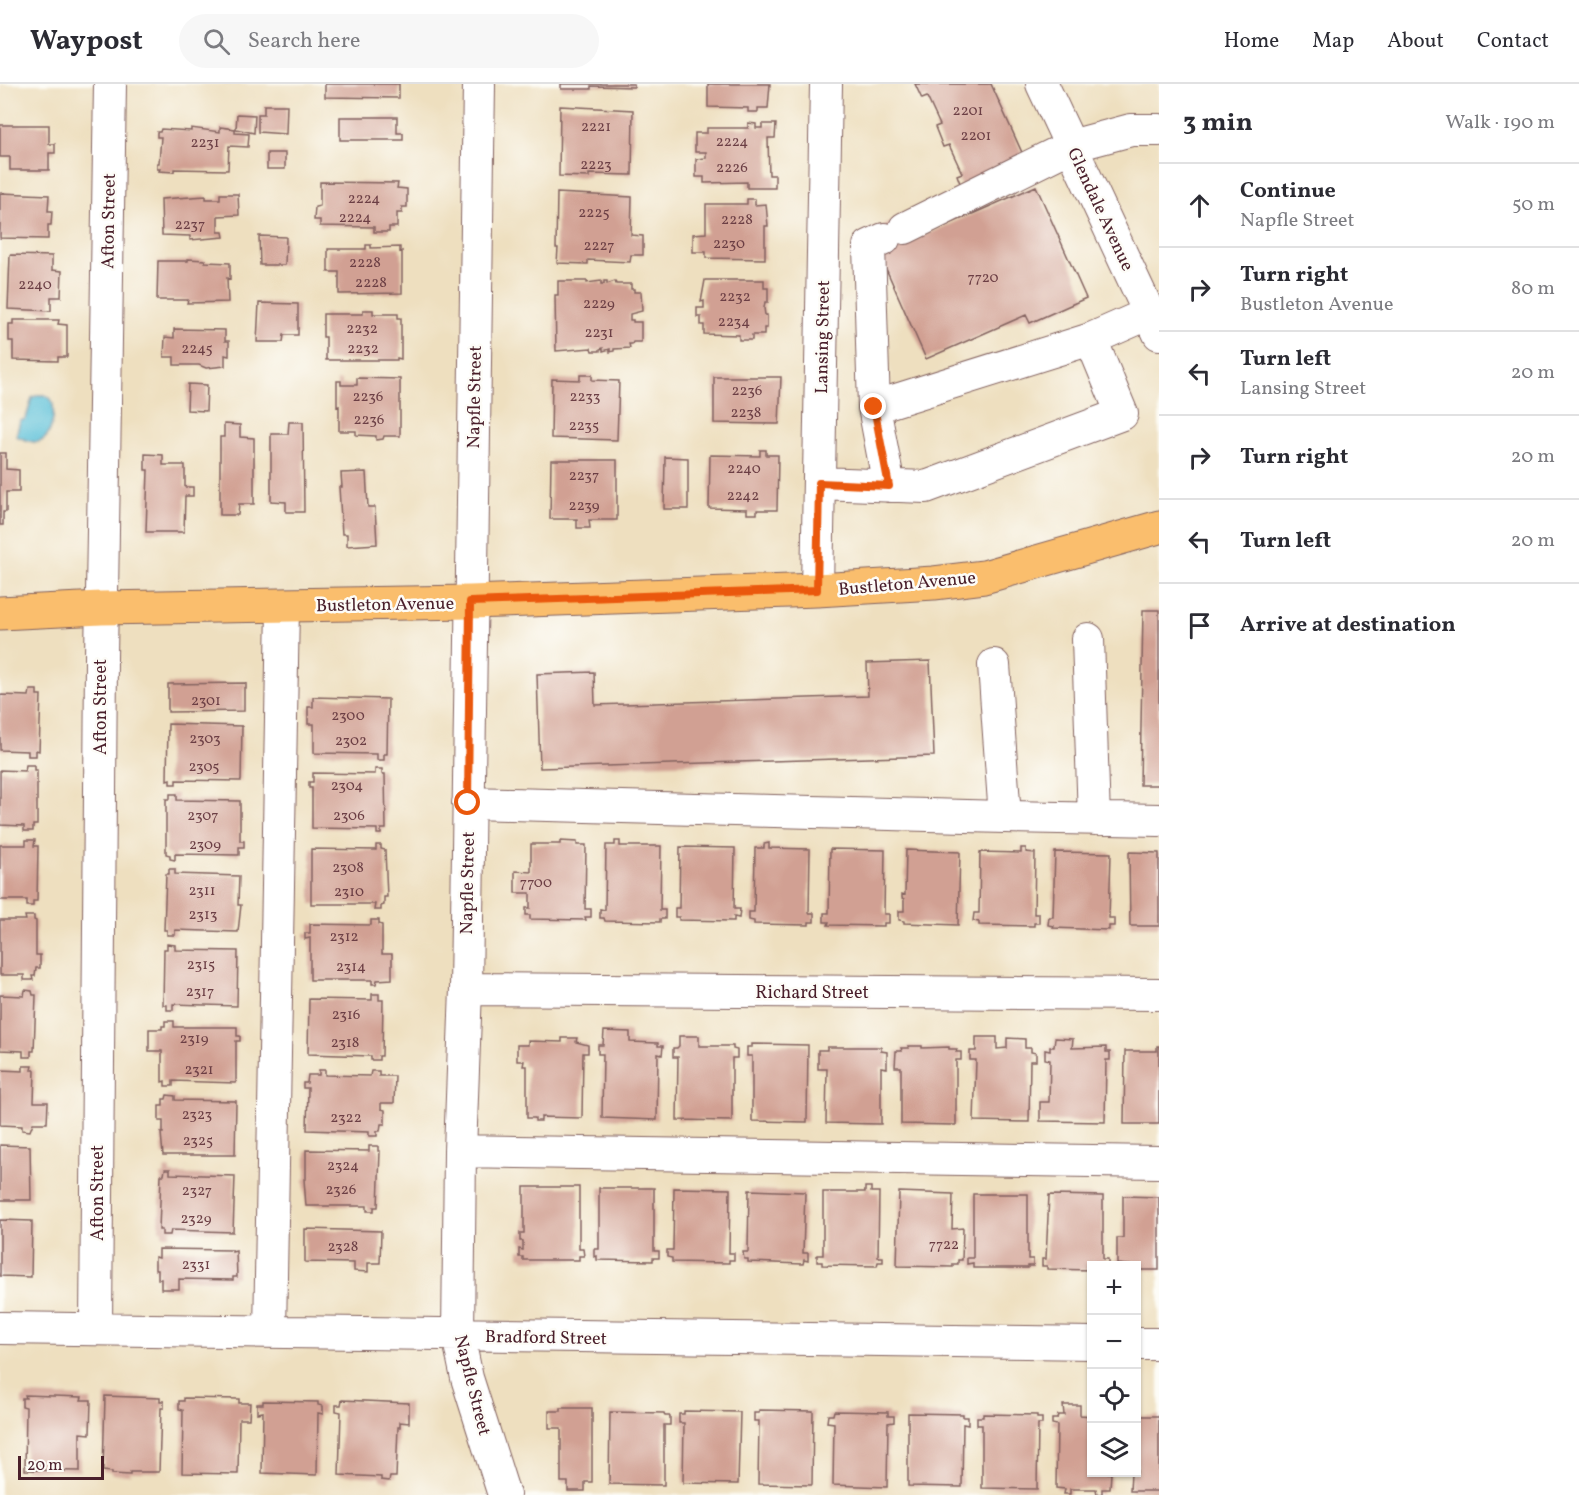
<!DOCTYPE html>
<meta charset="utf-8">
<style>
:root{--surface:#fff;--page:#f7f7f7;--text:#2b2b33;--muted:#7c7c81;--line:#e1e1e2}
body{margin:0;font-family:Vollkorn,serif;background:var(--page);color:var(--text)}
.controls{position:absolute;right:18px;bottom:18px;display:grid;overflow:hidden;border-radius:0px;box-shadow:0 2px 4px #0004}
.controls button{width:54px;height:54px;display:grid;place-items:center;padding:0;border:0;border-bottom:2px solid var(--line);background:var(--surface);color:var(--text);font:30px sans-serif}
.scale{position:absolute;left:18px;bottom:15px;width:86px;box-sizing:border-box;padding-left:6px;border:3px solid #4a1f2b;border-top:0;font-size:16px;line-height:21px;white-space:nowrap;color:#4a1f2b;-webkit-text-stroke:4px #fdfcf7;paint-order:stroke}
.stop{position:absolute;width:18px;height:18px;margin:-14px;border:4px solid #ea580c;border-radius:50%;background:#fff}
.stop.end{background:#ea580c;border-color:#fff;box-shadow:0 2px 6px #0008}
.list{margin:0;padding:0;list-style:none}
h2{display:flex;justify-content:space-between;align-items:center;height:78px;margin:0;padding:0 24px;font-size:26px}
h2 small{font-size:20px;font-weight:400;color:var(--muted)}
.list li{display:grid;grid-template-columns:39px 1fr auto;gap:18px;align-items:center;box-sizing:border-box;height:84px;padding:0 24px;border-top:2px solid var(--line)}
.list b{display:block;font-size:22px;white-space:nowrap}
.list p{margin:0;font-size:20px;white-space:nowrap;color:var(--muted)}
.list em{font-size:20px;font-style:normal;color:var(--muted)}
.icon{flex:none;width:33px;height:33px;fill:none;stroke:currentColor;stroke-width:2;stroke-linecap:round;stroke-linejoin:round}
.map{position:relative;flex:none;width:1159px;height:1411px;overflow:hidden}
header{display:flex;align-items:center;gap:36px;box-sizing:border-box;height:84px;padding:0 30px;background:var(--surface);border-bottom:2px solid var(--line)}
header strong{font-size:28px}
nav{display:flex;gap:33px;margin-inline-start:auto;font-size:21px}
.search{width:420px;height:54px;background:var(--page);display:flex;align-items:center;gap:15px;box-sizing:border-box;padding:0 21px;border-radius:33px;color:var(--muted);font-size:22px}
main{display:flex}
aside{flex:1;background:var(--surface)}
.map>svg:first-child{display:block}
.water{fill:#5ac0d8;stroke:#527082;stroke-width:1.5}
.building{fill:#d1a093}
.lines{fill:none;stroke-linecap:round;stroke-linejoin:round}
.minor-casing{stroke:#83625f;stroke-width:34}
.major-casing{stroke:#83625f;stroke-width:35}
.minor{stroke:#fff;stroke-width:32}
.major{stroke:#fabe6d;stroke-width:33}
.route{stroke:#ea580c;stroke-width:8}
.labels{text-anchor:middle;stroke-width:5;stroke-linejoin:round;paint-order:stroke}
.number-label{font-size:15px;fill:#6c3f45}
.street-label{font-size:18px;fill:#4a1f2b;stroke:#fdfcf7}
</style>
<header>
<strong>Waypost</strong>
<div class="search"><svg class="icon" aria-label="search" viewBox="0 0 24 24"><circle cx="10" cy="10" r="6"/><path d="M15 15l6 6"/></svg>Search here</div>
<nav><a>Home</a><a>Map</a><a>About</a><a>Contact</a></nav>
</header>
<main>
<div class="map">
<svg width="1159" height="1411" viewBox="0 0 1159 1411">
<rect width="100%" height="100%" fill="#fdfcf7"/>
<filter id="ink" filterUnits="userSpaceOnUse"><feTurbulence type="fractalNoise" baseFrequency=".0167" numOctaves="2"/><feDisplacementMap in="SourceGraphic" scale="12" xChannelSelector="R" yChannelSelector="G"/><feConvolveMatrix kernelMatrix="1 2 1 2 8 2 1 2 1" color-interpolation-filters="sRGB"/></filter>
<filter id="wash" filterUnits="userSpaceOnUse"><feTurbulence type="fractalNoise" baseFrequency=".008" numOctaves="4" result="noise"/><feDisplacementMap in="SourceGraphic" scale="24" xChannelSelector="R" yChannelSelector="G"/><feGaussianBlur stdDeviation="1.35" result="paint"/><feColorMatrix in="noise" values="0 0 0 0 0 0 0 0 0 0 0 0 0 0 0 0 0 1.4 0 .05"/><feComposite in="paint" operator="in"/></filter>
<g filter="url(#wash)">
<rect width="100%" height="100%" fill="#eedfbf"/>
<path class="water" d="M38,311h7l6,4c6,11 1,44 -16,43 -6,0 -13,-4 -19,-6l4,-15 6,-2 6,-21z"/>
<g id="blocks">
<path class="building" d="M325,0h74v14l-74,-1z
M561,0h73v3l-43,-1v3h-30z
M708,0h62l-2,24h-10v4h-10v-4l-40,-1z
M915,0h76l33,73 -63,29 -4,-11 5,-2 -13,-28 -6,2 -8,-20 5,-2 -13,-28 -5,2z
M264,21h23l-1,29 -28,-2v-18h6z
M560,22l73,4 -1,65 -43,-1v3l-30,-1z
M237,30l18,1 -1,18 -18,-4z
M340,33h57v16h6v7h-63z
M748,39l8,1v4h6v-4h14l-1,14h-7l1,37h6v13h-28v-6l-43,1v-6h-8v-18l10,-1v-6h-11v-19h12v-5h41z
M0,41h49v19h6v9h-6v17h-39v-13h-10z
M220,43l15,2v4l14,1 -1,13 -19,-1 -1,24 -54,-1v3l-15,-1 1,-2h-3v-6h2l2,-26h-4v-5h3l1,-3 30,2v-3l29,4z
M267,69h18v16h-18z
M320,98l78,1 -1,5 10,1v18h-5v6h-5v14h-8v5h-15v-5l-54,-1v-6h-6l1,-13 5,-1z
M1036,102l50,112 -56,25 -4,-8 -100,44 -46,-104 -1,-28 22,-9 10,23z
M0,109l49,2 -1,16h4l-1,14h-3v14l-48,-1z
M557,109l75,4 -1,38 12,1v19h-12l-1,7 -42,-2v4l-31,-1 1,-15h-2z
M220,110h18l1,21 -21,1v16h5l1,5 -34,3v-4l-28,-1 -1,-36 45,-3v3h14z
M747,115h8v6l11,-1 2,22h-3v33l-59,-1v-6h-13v-18l13,-1v-29h41z
M259,152l27,1 -1,28h-25z
M366,161h5v3l29,-1v5l2,-1v42l-63,1v-22h-11v-23h38z
M10,171l42,1v14l10,1 -1,26h-10v14l-43,-2z
M188,175l17,1v2l25,1v16l-3,-1 1,24 -41,1 1,-3h-31l1,-39h30z
M705,196h59v8h4v14h-3l-1,6 1,7h2v13h-3v7h-12v5h-13v-5l-35,-1v-9h-3v-8h-4v-9h7v-7l-3,1z
M558,197h29v2l14,-2v3h3v-3h3v3l8,-3 1,3h15v5h3v3h7l1,19 -12,3v6h3v2h8v20h-8l-1,2h-3l1,4 -16,1v2l-4,1v-3l-7,2v-3l-3,1v2h-8l-1,-3 -35,3 -1,-56h3z
M259,219l39,1v31h-14l-1,7h-26z
M363,226h10v4h25v4h3v41l-4,-1v2h-71v-23h-3v-23h40z
M13,236h46l-1,4 9,1v32h-9v4l-45,-1v-19h-4v-17h4z
M174,245l51,1v11h4v15l-4,-1v11l-19,2 -7,-3h-25v-8h-10l1,-20 9,1z
M580,291h12v5l27,1 -2,59 -66,-2 1,-59 28,1z
M714,293h67l-2,47 -65,-1z
M357,294l43,1v57h-16l-1,3 -7,1v-4l-20,-1v-4h-17v-25l-2,1v-26h4v4h16z
M188,300l19,1 -1,26 -19,-1z
M289,338h14l1,90h-18v-10l-15,-1v-67h17z
M224,340l16,1v12l14,1v66h-15l-1,11h-18v-78h4z
M760,366h6v5h12l-1,55h-20v4h-10v-5l-38,-1 1,-53 50,1z
M0,369h6v16l13,1v22h-13v20h-3v13h-3z
M145,370l18,1v10h22v22h8v9h-8l-1,36h-38l2,-62h-3z
M665,373l23,1v51h-24z
M551,376h66v60h-28l1,8h-13v-9h-27z
M366,388l2,35h7l2,37 -30,2v-12h-5l-3,-47h3l-1,-14z
M1143,526h16v175h-19z
M930,577l4,95 -394,12 -3,-94 57,-2 1,33 273,-9 -1,-33z
M246,599v5h-2v23l-76,1v-28z
M30,606h7v5h4l-2,56 -3,-1v6h-8v-5l-28,-1v-55l29,1z
M313,613l75,2 -1,55h-3v6h-7v-6l-63,-1v-29h-6v-17h5z
M168,640l74,2 -1,55 -65,-1v4h-6v-5l-3,1z
M26,681h8v5h3v55h-4v6h-9v-5l-24,-1v-55l25,1z
M375,685h7v5h3l1,55h-5v5h-4v-5l-65,-1v-40h-3v-6h4v-9l62,1z
M170,710h7v6l63,1v40h4v6h-5v8l-64,-1v6l-5,-1v-4l-4,-1v-55h4z
M26,756h9l-1,6h4l-1,55h-4v5h-6v-6h-27v-55h26z
M560,757l17,1v3h9l-1,64h6v8h-6l1,3 -56,-1v-4h-4v-7h4v-15h-15v-22l16,1v-28h29z
M615,757h5v5h41l-1,64h5v9h-5v3l-55,-1 -1,-3h-4v-9l5,1 1,-65h9z
M769,759v5l41,1 -1,64h5v9h-5v3l-55,-1v-3l-5,-1v-8h5l1,-64h9v-4z
M376,761h5v4l4,1 2,47h-3v8l-3,1v4h-7l1,-6h-64v-55l65,1z
M680,763l55,1 -1,61h6l-1,9 -5,-1v4l-55,-1v-3h-4v-9h4z
M1021,764h5v4l9,1 -1,61h5v9h-5v3l-55,-1v-3l-6,-1 1,-8h5l1,-61 41,1z
M830,765l55,1 -1,64h5v9h-5v3l-56,-1 1,-3h-5v-9h5z
M906,766l54,2 -2,73 -54,-2v-2l-5,-1v-9h5v-12l-2,-1v-4l3,1z
M1055,768l56,1 -2,65h5v8h-5v4l-56,-2 1,-2 -6,-1 1,-8h4z
M1129,768l30,1v73h-29z
M169,785h6v5l64,2 -1,29h3l-3,27 -63,-2v5h-8v-5h-3l2,-56h3z
M25,832h9v4l2,1v34h4v13h-4l-1,8h-3l1,4h-9v-5h-24v-55h26z
M371,836h8v4l3,1v29h10v25l-15,1 -1,4h-4v-4h-62v-42l-5,1v-6h5v-9l61,1z
M167,860l8,1v5l63,1 -1,55 -64,-2v6h-6v-5h-4l1,-56h3z
M25,906l7,1 1,4h3l-2,56h-3v6h-8v-6l-23,-1v-55l24,1z
M372,910h7v6h4l-1,56h-3v4h-8v-4l-63,-2 1,-55 63,1z
M165,937h9v6h63v9h3v5h-4v42l-63,-2v5h-8v-5l-3,1v-31h-13v-22h13v-3h3z
M604,947l26,1v10l28,1v3h5l-1,9 -4,-1 -1,66 -55,-2 1,-64h-5v-9h5z
M679,952h20v10h34v3l4,1v8h-5v63l-55,-1 1,-63h-5v-9h4l2,-2z
M976,953h21v12l10,-1v-10l18,1v9h6v4l5,1v8h-6l-1,61 -55,-1 2,-61h-6v-9h6z
M562,954h15l-1,4 12,3v8h-5l-1,65 -41,-1v4h-6v-3h-8v-52h-4l1,-5h-7v-16h11v-4l34,1z
M1055,954l18,1 -1,9 34,-1v5h4v8h-4l-1,62 -65,-1v-19h9l1,-42 -5,-1v-9l5,1v-4h4z
M752,960l56,1 -1,77 -55,-1v-65h-5v-9h5z
M908,962h14v2l27,-1v2h8l-1,3h5v8h-5v65l-55,-1v-57h-6l1,-16h6l-1,-3h8z
M1157,962h2v78h-35l1,-73h32z
M827,963h54v4l6,1v16l-6,-1v57l-55,-1 1,-54h-9v-19h9z
M23,982h9l-1,4h4l-1,32h14l-1,21h-14l-3,8 -8,-1v-4l-22,-1v-55l23,1z
M319,986h6v5l45,1 1,-5h8v5h16l-1,27h-13v6l4,1v14h-4l-1,7h-3v5h-8v-4l-62,-2 1,-42h-5v-5h4l1,-8h11z
M167,1011l8,1v4l61,1 -1,54h-72l-2,-22h2v-12h-4v-15h4v-7h3z
M0,1061l30,1 1,54h-31z
M369,1062h9v5h2l-2,56h-4v4h-7v-5h-61l-2,-27h2v-29l63,1z
M165,1085h5v5l65,2 -2,56 -62,-2 -1,5h-8v-5h-3l2,-55h3z
M524,1103h55v62h4l1,7h-5v4h-56v-3h-4v-8l4,1v-9h-3v-8h4z
M865,1103h6v5h8l-1,65h5v5h-5l-1,4 -55,-1v-3h-5v-7h6v-63h42z
M599,1104h55v63h5v7h-6v3l-56,-1v-4l-3,1v-8h5z
M674,1104l56,1 -1,64h5v7h-5v3l-57,-1v-4l-5,-1v-7h6z
M749,1106l56,2 -2,61h5v8l-4,-1 -1,4 -55,-2v-3h-4l-1,-7h5z
M899,1108l54,2 -1,35 11,-1 -1,32h-4v4h-5v3l-56,-1z
M973,1110h55v65h5v7h-5v2h-55v-5l-6,1v-6h6z
M1049,1111l54,1v63h5v6l-16,1v4l-45,-1v-3h-5v-7h4z
M1123,1112l36,1v73h-22l-1,-4 -19,-2v-26h6z
M0,1136l32,1 -1,56 -31,-1z
M305,1145l76,2 -1,32h-12v9l-14,-1v-8l-49,-1z
M159,1165l73,1v2l4,-1 1,26h-4v3l-54,-1v10h-18v-10h-3v-9h-3v-13l4,1z
M25,1311l57,2 -1,3h10l-1,34 -10,-1v38l-55,-1 1,-63 -4,-1v-8h4z
M105,1312l55,2v3h4v7h-3l-2,64h-29v3l-18,-1v-2l-9,-1z
M184,1314l55,1v4h11l-1,16h-10l-1,55 -56,-1 1,-63 -4,-1v-8h5z
M342,1316l67,3v20l-9,-1v5h-2l-2,50h-6l-1,4 -8,-1v-3l-42,-2 2,-63 -5,-1v-6h5z
M263,1317l55,1v3l5,1v8l-5,-1 -1,62 -55,-2 1,-61 -6,1v-9h6z
M1063,1321h17v10l12,1v56l19,1 -1,16h-8v5h-5l-1,-5h-26v5h-6l1,-5 -9,-1 1,-63 -5,-1v-5h5l1,-4h6z
M561,1324h31v74h-7v9h-17v-9h-7v-54h-12v-17h12z
M759,1326l54,1 -1,74 -54,-1 1,-63h-5v-8h5z
M684,1327l56,1 -2,72 -55,-1 1,-60h-5v-9h5z
M834,1327l54,1v4h6v6l-6,1 -1,64 -54,-2 1,-62 -7,-1 1,-7h5z
M610,1328l54,1 1,3h5v9h-6v60l-55,-1z
M908,1329l55,1v3h5v8l-5,-1 -1,63 -54,-1z
M983,1330l54,1v3h5v6h-4l-1,65 -55,-1v-63h-5v-8h6z
M1137,1332h22v75h-29l1,-18h6z"/>
</g>
</g>
<g filter="url(#ink)">
<use href="#blocks" fill-opacity="0" stroke="#83625f" stroke-width="1.5"/>
<g class="lines">
<g class="minor-casing">
<path id="minor" d="M479,0l-13,905 -6,162 -2,184 9,43 37,117
M1042,0l117,250
M905,144l166,-82 60,-16h28
M1091,255l59,-26
M874,323l-5,-161 15,-7
M819,399l107,4 196,-73 -31,-75 -217,68 15,79
M817,506l9,-506
M1088,555l6,180
M994,581l11,152 154,3
M468,719l537,14
M466,905l693,5
M460,1067l699,11
M0,1244l1092,15
M96,1245l5,-671 9,-574
M270,1248l13,-725
M1136,1260h23"/>
</g>
<g class="major-casing">
<path id="major" d="M0,529l101,-5 369,-6 347,-12 117,-7 50,-6 175,-50"/>
</g>
<use href="#minor" class="minor"/>
<use href="#major" class="major"/>
</g>
</g>
<g class="lines" filter="url(#ink)">
<path class="route" d="M468,719l2,-201 347,-12 2,-107 70,3 -15,-79"/>
</g>
<g class="labels">
<g class="number-label">
<text x="968" y="31">2201</text>
<text x="596" y="47">2221</text>
<text x="976" y="56">2201</text>
<text x="732" y="62">2224</text>
<text x="205" y="63">2231</text>
<text x="596" y="85">2223</text>
<text x="732" y="88">2226</text>
<text x="364" y="119">2224</text>
<text x="594" y="133">2225</text>
<text x="355" y="138">2224</text>
<text x="737" y="140">2228</text>
<text x="190" y="145">2237</text>
<text x="729" y="164">2230</text>
<text x="599" y="166">2227</text>
<text x="365" y="183">2228</text>
<text x="983" y="198">7720</text>
<text x="371" y="203">2228</text>
<text x="35" y="205">2240</text>
<text x="735" y="217">2232</text>
<text x="599" y="224">2229</text>
<text x="734" y="242">2234</text>
<text x="362" y="249">2232</text>
<text x="599" y="253">2231</text>
<text x="197" y="269">2245</text>
<text x="363" y="269">2232</text>
<text x="747" y="311">2236</text>
<text x="368" y="317">2236</text>
<text x="585" y="317">2233</text>
<text x="746" y="333">2238</text>
<text x="369" y="340">2236</text>
<text x="584" y="346">2235</text>
<text x="744" y="389">2240</text>
<text x="584" y="396">2237</text>
<text x="743" y="416">2242</text>
<text x="584" y="426">2239</text>
<text x="206" y="621">2301</text>
<text x="348" y="636">2300</text>
<text x="205" y="659">2303</text>
<text x="351" y="661">2302</text>
<text x="204" y="687">2305</text>
<text x="347" y="706">2304</text>
<text x="203" y="736">2307</text>
<text x="349" y="736">2306</text>
<text x="205" y="765">2309</text>
<text x="348" y="788">2308</text>
<text x="536" y="803">7700</text>
<text x="202" y="811">2311</text>
<text x="349" y="812">2310</text>
<text x="203" y="835">2313</text>
<text x="344" y="857">2312</text>
<text x="201" y="885">2315</text>
<text x="351" y="887">2314</text>
<text x="200" y="912">2317</text>
<text x="346" y="935">2316</text>
<text x="194" y="959">2319</text>
<text x="345" y="963">2318</text>
<text x="199" y="990">2321</text>
<text x="197" y="1035">2323</text>
<text x="346" y="1038">2322</text>
<text x="198" y="1061">2325</text>
<text x="343" y="1086">2324</text>
<text x="341" y="1110">2326</text>
<text x="197" y="1111">2327</text>
<text x="196" y="1139">2329</text>
<text x="944" y="1165">7722</text>
<text x="343" y="1167">2328</text>
<text x="196" y="1185">2331</text>
</g>
<g class="street-label">
<text transform="translate(1101 125) rotate(65)" y="6">Glendale Avenue</text>
<text transform="translate(108 137) rotate(-89)" y="6">Afton Street</text>
<text transform="translate(822 253) rotate(-89)" y="6">Lansing Street</text>
<text transform="translate(474 313) rotate(-89)" y="6">Napfle Street</text>
<text transform="translate(907 499) rotate(-5)" y="6">Bustleton Avenue</text>
<text transform="translate(385 520) rotate(-1)" y="6">Bustleton Avenue</text>
<text transform="translate(100 623) rotate(-90)" y="6">Afton Street</text>
<text transform="translate(467 799) rotate(-89)" y="6">Napfle Street</text>
<text x="812" y="914">Richard Street</text>
<text transform="translate(97 1109) rotate(-90)" y="6">Afton Street</text>
<text transform="translate(546 1253) rotate(1)" y="6">Bradford Street</text>
<text transform="translate(473 1301) rotate(76)" y="6">Napfle Street</text>
</g>
</g>
</svg>
<div class="controls">
<button>+</button>
<button>−</button>
<button><svg class="icon" aria-label="locate" viewBox="0 0 24 24"><circle cx="12" cy="12" r="6"/><path d="M12 2v4M12 18v4M2 12h4M18 12h4"/></svg></button>
<button><svg class="icon" aria-label="layers" viewBox="0 0 24 24"><path d="M12 4l9 5-9 5-9-5zM3 14l9 5 9-5"/></svg></button>
</div>
<div class="scale">20 m</div>
<div class="stop" style="left:468px;top:719px"></div>
<div class="stop end" style="left:874px;top:323px"></div>
</div>
<aside>
<h2>3 min<small>Walk · 190 m</small></h2>
<ul class="list">
<li><svg class="icon" aria-label="ahead" viewBox="0 0 24 24"><path d="M12 20V5M6 11l6-6 6 6"/></svg><div><b>Continue</b><p>Napfle Street</p></div><em>50 m</em></li>
<li><svg class="icon" aria-label="right" viewBox="0 0 24 24"><path d="M7 20v-9h11M14 6l5 5-5 5"/></svg><div><b>Turn right</b><p>Bustleton Avenue</p></div><em>80 m</em></li>
<li><svg class="icon" aria-label="left" viewBox="0 0 24 24"><path d="M17 20v-9H6M10 6l-5 5 5 5"/></svg><div><b>Turn left</b><p>Lansing Street</p></div><em>20 m</em></li>
<li><svg class="icon" aria-label="right" viewBox="0 0 24 24"><path d="M7 20v-9h11M14 6l5 5-5 5"/></svg><div><b>Turn right</b></div><em>20 m</em></li>
<li><svg class="icon" aria-label="left" viewBox="0 0 24 24"><path d="M17 20v-9H6M10 6l-5 5 5 5"/></svg><div><b>Turn left</b></div><em>20 m</em></li>
<li><svg class="icon" aria-label="arrive" viewBox="0 0 24 24"><path d="M6 21V4h12l-3 4 3 4H6"/></svg><div><b>Arrive at destination</b></div></li>
</ul>
</aside>
</main>
